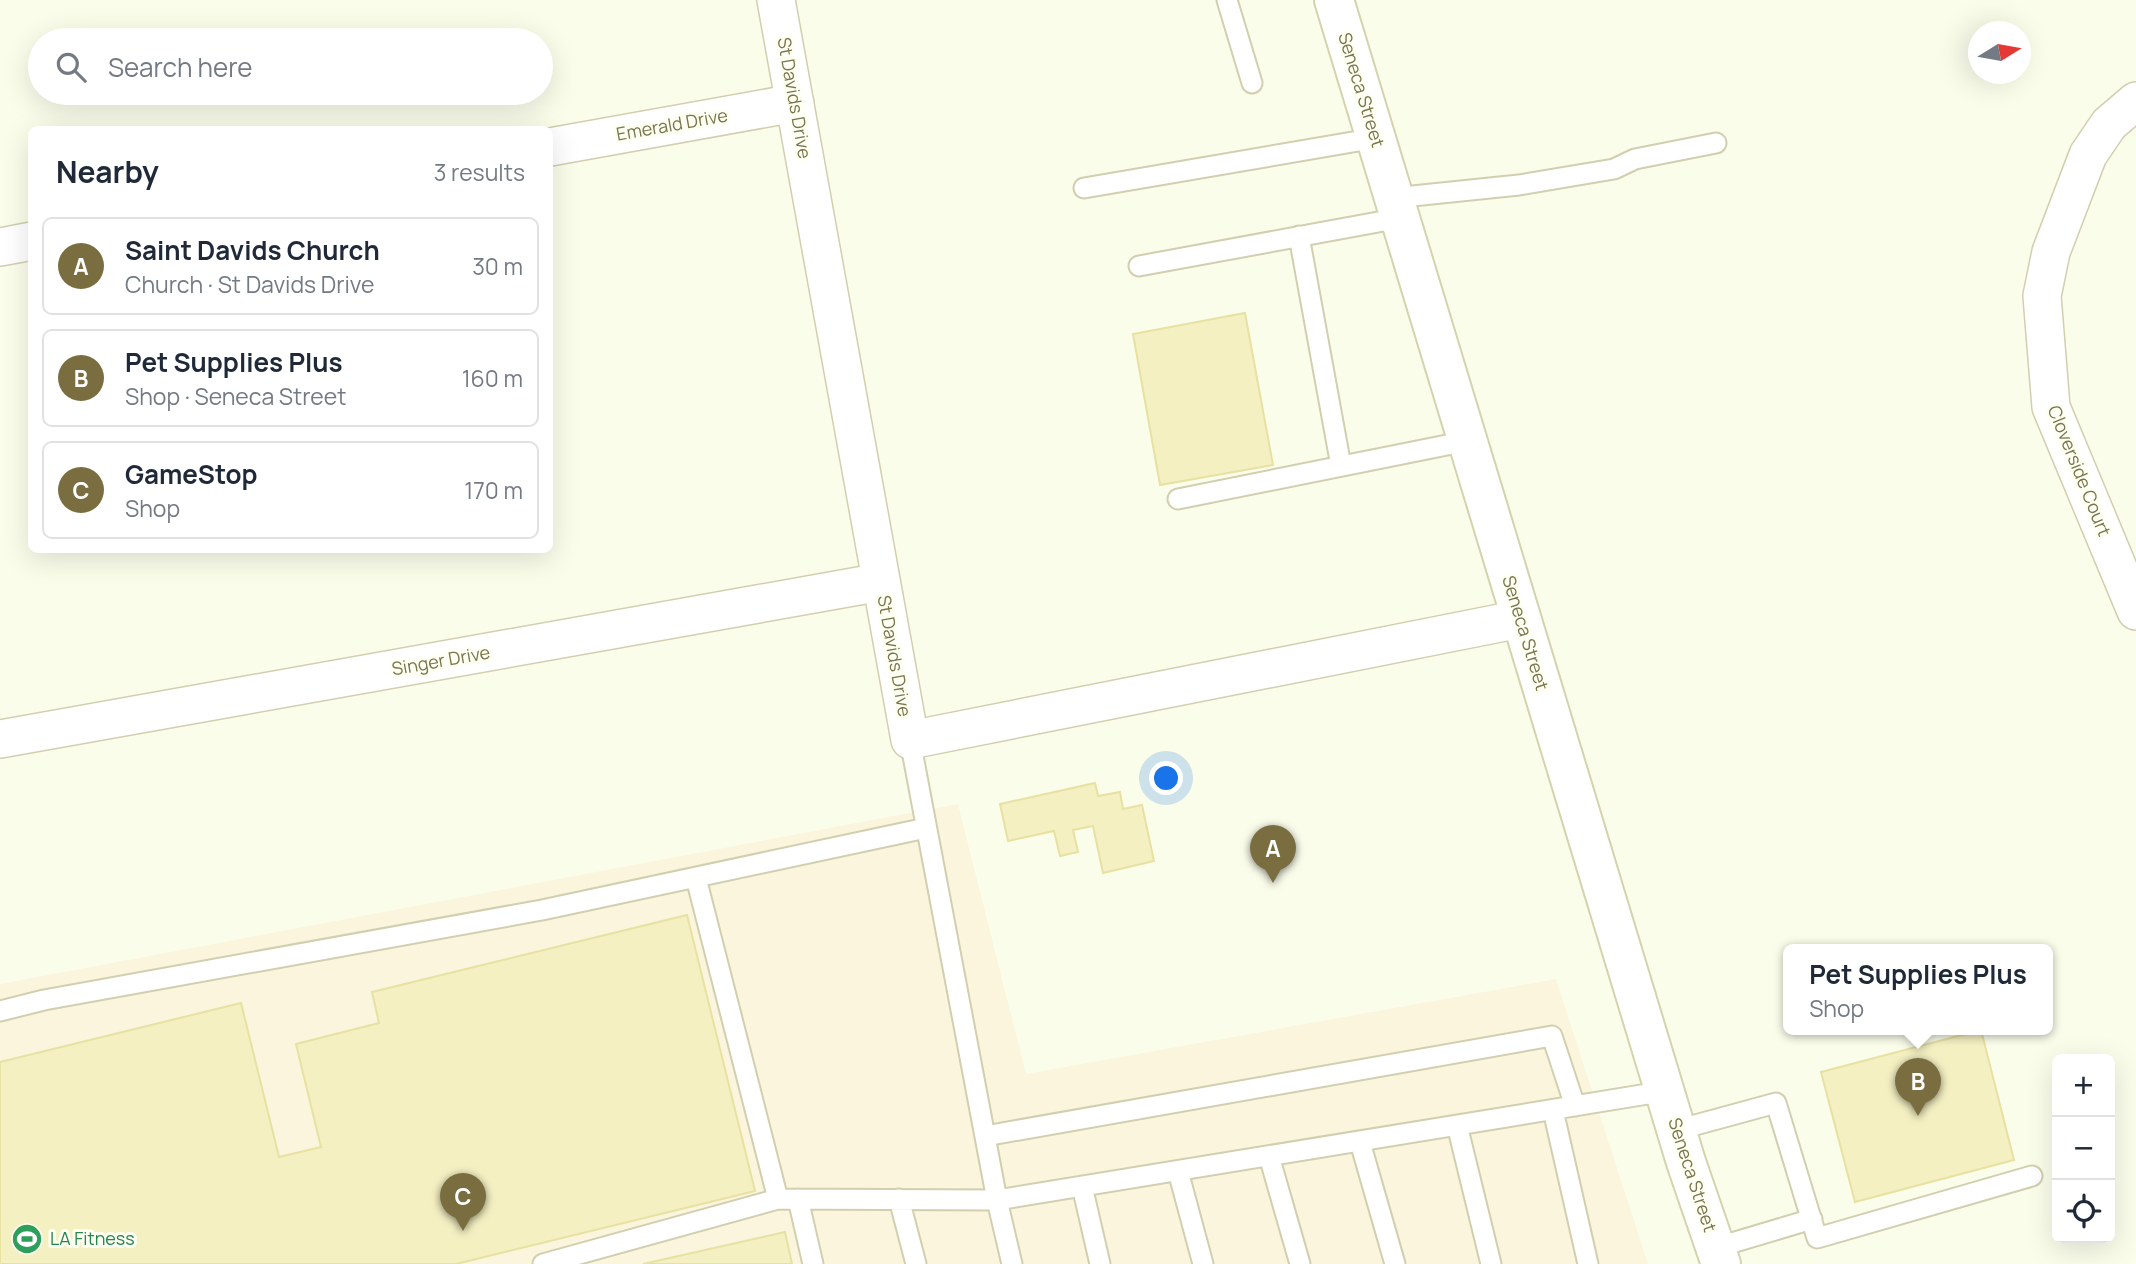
<!DOCTYPE html>
<meta charset="utf-8">
<style>
:root{--surface:#fff;--page:#f2f2f3;--text:#1f2937;--muted:#747a83;--line:#e0e1e3;--accent:#7a6e41}
body{margin:0;font-family:Manrope,sans-serif;background:var(--page);color:var(--text)}
.controls{position:absolute;right:21px;bottom:21px;display:grid;overflow:hidden;border-radius:10px;box-shadow:0 7px 28px #0002}
.controls button{width:63px;height:63px;display:grid;place-items:center;padding:0;border:0;border-bottom:2px solid var(--line);background:var(--surface);color:var(--text);font:35px sans-serif}
.compass{position:absolute;left:1968px;top:21px;width:63px;height:63px;border-radius:50%;background:var(--surface);box-shadow:0 7px 28px #0002;rotate:79deg}
.you{position:absolute;left:1167px;top:779px;width:24px;height:24px;margin:-18px;border:5px solid #fff;border-radius:50%;background:#1a73e8;box-shadow:0 0 0 10px #1a73e833}
.badge{display:grid;place-items:center;width:46px;height:46px;border-radius:50%;background:var(--accent);color:#fff;font-size:23px;font-weight:700}
.pin{position:absolute;translate:-50% -58px;filter:drop-shadow(0 2px 4px #0008)}
.pin::after{content:'';position:absolute;top:37px;width:24px;height:21px;background:inherit;clip-path:polygon(0 0,100% 0,50% 100%)}
.popup{position:absolute;left:1783px;top:944px;width:270px;height:91px;box-sizing:border-box;display:grid;place-content:center;border-radius:10px;background:var(--surface);filter:drop-shadow(0 2px 5px #0005);font-size:23px;white-space:nowrap;color:var(--muted)}
.popup b{font-size:26px;color:var(--text)}
.popup::after{content:'';position:absolute;left:50%;top:100%;margin-left:-14px;border:14px solid transparent;border-top-color:var(--surface)}
.list{margin:0;padding:0;list-style:none}
h2{display:flex;justify-content:space-between;align-items:center;height:91px;margin:0;padding:0 28px;font-size:30px}
h2 small{font-size:23px;font-weight:400;color:var(--muted)}
.list li{display:grid;grid-template-columns:46px 1fr auto;gap:21px;align-items:center;box-sizing:border-box;height:98px;margin:0 14px 14px;padding:0 14px;border:2px solid var(--line);border-radius:10px}
.list b{display:block;font-size:26px;white-space:nowrap}
.list p{margin:0;font-size:23px;white-space:nowrap;color:var(--muted)}
.list em{font-size:23px;font-style:normal;color:var(--muted)}
.icon{flex:none;width:38px;height:38px;fill:none;stroke:currentColor;stroke-width:2;stroke-linecap:round;stroke-linejoin:round}
.map{position:relative;flex:none;width:2136px;height:1264px;overflow:hidden}
.search{position:absolute;background:var(--surface);box-shadow:0 7px 28px #0002;left:28px;top:28px;width:525px;height:77px;display:flex;align-items:center;gap:18px;box-sizing:border-box;padding:0 24px;border-radius:38px;color:var(--muted);font-size:26px}
.panel{position:absolute;background:var(--surface);box-shadow:0 7px 28px #0002;left:28px;top:126px;width:525px;height:427px;border-radius:10px}
.map>svg:first-child{display:block}
.commercial{fill:#faf5dc}
.building{fill:#f4f0c2;stroke:#e7e1a2;stroke-width:2}
.lines{fill:none;stroke-linecap:round;stroke-linejoin:round}
.lane-casing{stroke:#d1cfaf;stroke-width:23}
.street-casing{stroke:#d1cfaf;stroke-width:40}
.secondary-casing{stroke:#d4d3ad;stroke-width:42}
.lane{stroke:#fff;stroke-width:19}
.street{stroke:#fff;stroke-width:37}
.secondary{stroke:#fff;stroke-width:38}
.labels{text-anchor:middle;stroke-width:6;stroke-linejoin:round;paint-order:stroke}
.street-label{font-size:18px;fill:#7a754c;stroke:#fdfff2}
.leisure-label{font-size:18px;fill:#27864d;stroke:#fdfff2;text-anchor:start}
</style>
<div class="map">
<svg width="2136" height="1264" viewBox="0 0 2136 1264">
<rect width="100%" height="100%" fill="#fbfdeb"/>
<path class="commercial" d="M958,804l68,270 530,-95 92,285h-1648v-280z"/>
<path class="building" d="M1245,313l28,152 -113,20 -27,-151z
M1095,783l3,13 22,-4 3,17 19,-4 12,56 -51,12 -10,-47 -20,4 5,22 -18,4 -6,-25 -46,10 -8,-37z
M687,915l68,276 -299,73h-456v-202l241,-59 38,154 42,-10 -25,-103 83,-21 -7,-31z
M1981,1030l33,130 -159,42 -34,-130z
M785,1232l7,32h-149z"/>
<g class="lines">
<g class="lane-casing">
<path id="lane" d="M1227,0l25,83
M1084,188l292,-50
M1393,198l126,-13 95,-16 21,-10 81,-16
M1299,236l42,230
M1139,266l261,-48
M1178,499l289,-58
M910,740l87,460 669,-109
M696,878l82,321 219,1 15,64
M0,1011l44,-11 498,-90 384,-82
M1553,1110l35,154
M1457,1125l34,139
M1677,1130l99,-27 41,135 215,-62
M985,1136l567,-100 23,70
M1360,1142l35,122
M1269,1156l31,108
M1178,1171l25,93
M1082,1186l18,78
M798,1199l15,65
M899,1199l17,65
M1715,1248l97,-29
M543,1264l235,-65"/>
</g>
<g class="street-casing">
<path id="street" d="M776,0l134,740 610,-121
M2136,101l-27,23 -21,31 -37,97 -9,44 9,111 85,204
M550,147l245,-44
M0,247l32,-6
M0,739l881,-157"/>
</g>
<g class="secondary-casing">
<path id="secondary" d="M1334,0l352,1162 35,102"/>
</g>
<use href="#lane" class="lane"/>
<use href="#street" class="street"/>
<use href="#secondary" class="secondary"/>
</g>
<defs>
<g id="stadium-disc" transform="scale(1.575)"><circle r="9.5" fill="#2e9e5b" stroke="#fdfff2"/><path d="M0-5a6.5 5 0 1 0 0 10a6.5 5 0 1 0 0-10ZM-3.5-1.8h7v3.6h-7Z" fill="#fff"/></g>
</defs>
<g fill-rule="evenodd">
<use href="#stadium-disc" x="27" y="1239"/>
</g>
<g class="labels">
<g class="street-label">
<text transform="translate(1361 90) rotate(73)" y="6">Seneca Street</text>
<text transform="translate(794 98) rotate(80)" y="6">St Davids Drive</text>
<text transform="translate(672 125) rotate(-10)" y="6">Emerald Drive</text>
<text transform="translate(2079 471) rotate(68)" y="6">Cloverside Court</text>
<text transform="translate(1525 633) rotate(73)" y="6">Seneca Street</text>
<text transform="translate(894 656) rotate(80)" y="6">St Davids Drive</text>
<text transform="translate(441 661) rotate(-10)" y="6">Singer Drive</text>
<text transform="translate(1692 1175) rotate(72)" y="6">Seneca Street</text>
</g>
<g class="leisure-label">
<text x="50" y="1245">LA Fitness</text>
</g>
</g>
</svg>
<div class="controls">
<button>+</button>
<button>−</button>
<button><svg class="icon" aria-label="locate" viewBox="0 0 24 24"><circle cx="12" cy="12" r="6"/><path d="M12 2v4M12 18v4M2 12h4M18 12h4"/></svg></button>
</div>
<svg class="compass" viewBox="-18 -18 36 36"><path d="M0-13l5 13h-10z" fill="#e53935"/><path d="M0 13l5-13h-10z" fill="#747a83"/></svg>
<div class="you"></div>
<div class="pin badge" style="left:1273px;top:883px">A</div>
<div class="pin badge" style="left:1918px;top:1116px">B</div>
<div class="popup"><b>Pet Supplies Plus</b>Shop</div>
<div class="pin badge" style="left:463px;top:1231px">C</div>
<div class="search"><svg class="icon" aria-label="search" viewBox="0 0 24 24"><circle cx="10" cy="10" r="6"/><path d="M15 15l6 6"/></svg>Search here</div>
<section class="panel">
<h2>Nearby<small>3 results</small></h2>
<ul class="list">
<li><span class="badge">A</span><div><b>Saint Davids Church</b><p>Church · St Davids Drive</p></div><em>30 m</em></li>
<li><span class="badge">B</span><div><b>Pet Supplies Plus</b><p>Shop · Seneca Street</p></div><em>160 m</em></li>
<li><span class="badge">C</span><div><b>GameStop</b><p>Shop</p></div><em>170 m</em></li>
</ul>
</section>
</div>
